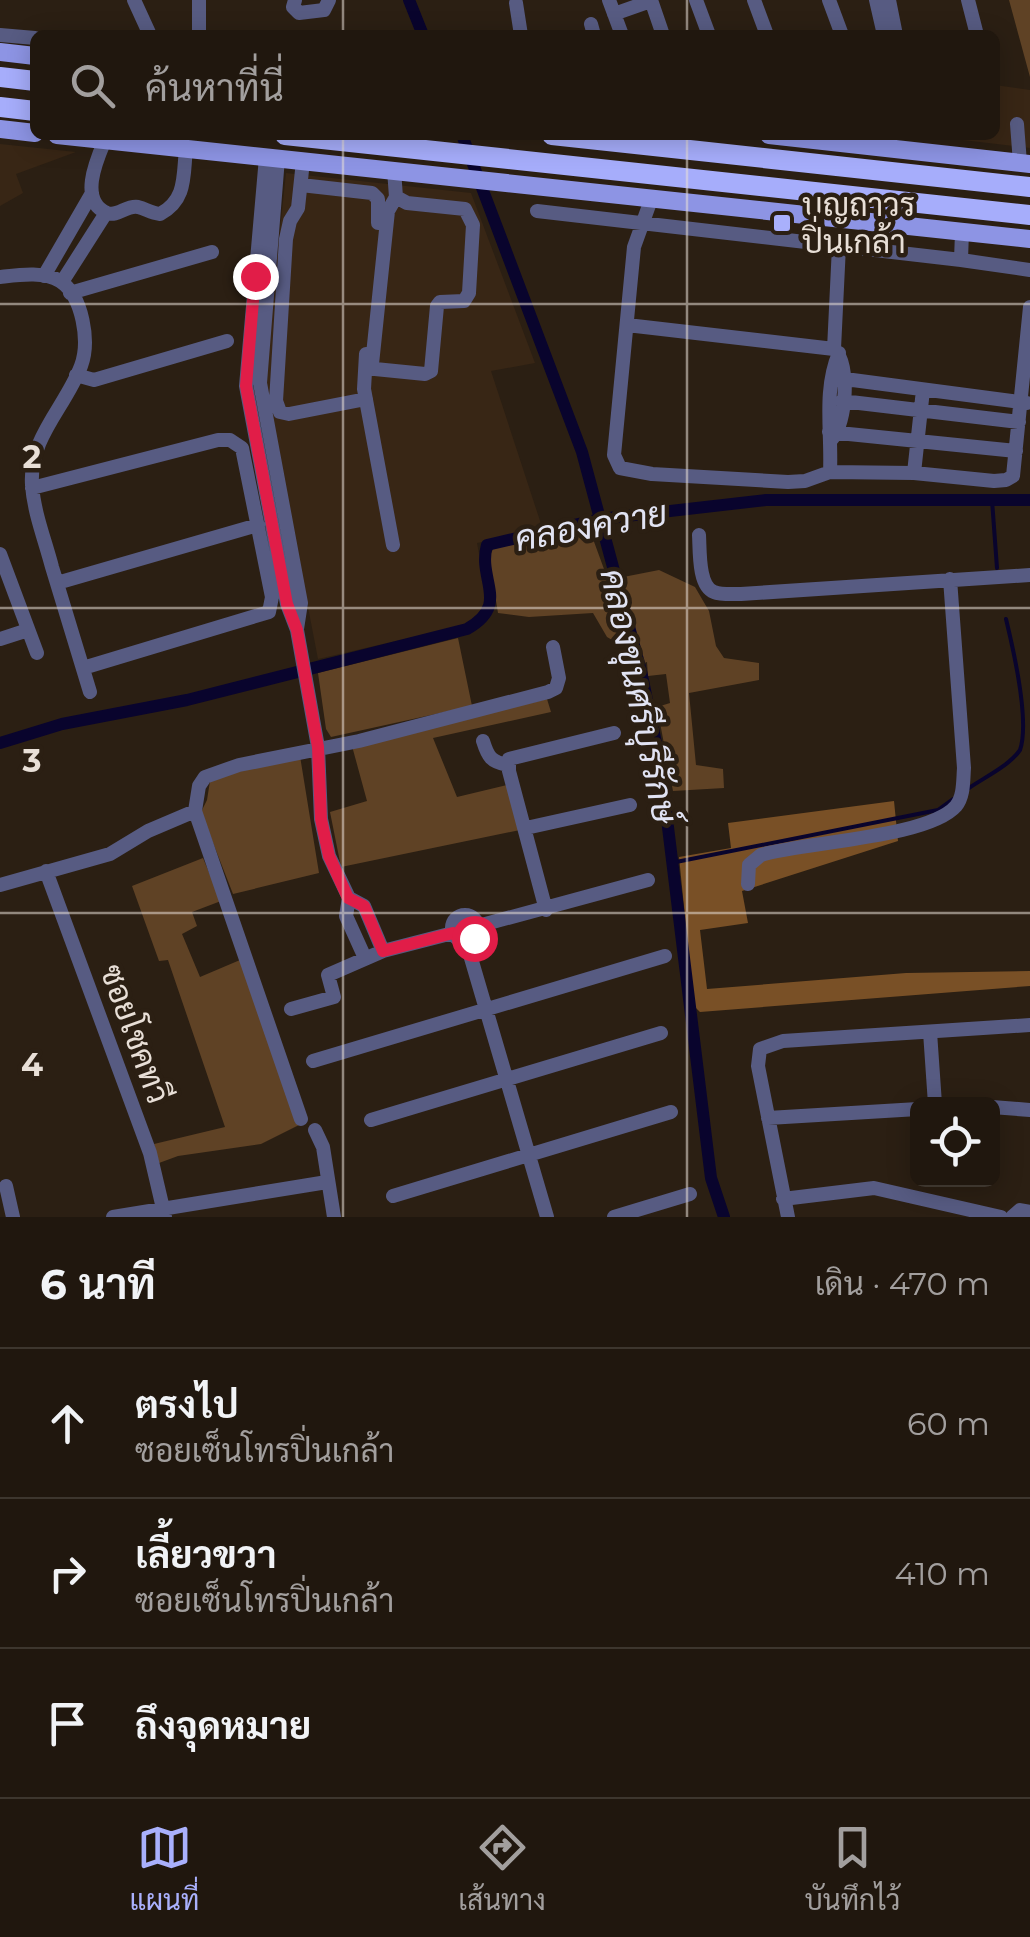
<!DOCTYPE html>
<html lang="th">
<meta charset="utf-8">
<style>
:root{--surface:#20170e;--page:#2d241c;--text:#f1f3f6;--muted:#a29f9e;--line:#3d362e;--accent:#a9b0fc}
body{margin:0;font-family:Montserrat,Sarabun,sans-serif;background:var(--page);color:var(--text)}
.controls{position:absolute;right:30px;bottom:30px;display:grid;overflow:hidden;border-radius:15px;box-shadow:0 5px 25px #0003}
.controls button{width:90px;height:90px;display:grid;place-items:center;padding:0;border:0;border-bottom:2px solid var(--line);background:var(--surface);color:var(--text);font:50px sans-serif}
.stop{position:absolute;width:30px;height:30px;margin:-22px;border:8px solid #e11d48;border-radius:50%;background:#fff}
.stop.end{background:#e11d48;border-color:#fff;box-shadow:0 2px 10px #0008}
.list{margin:0;padding:0;list-style:none}
h2{display:flex;justify-content:space-between;align-items:center;height:130px;margin:0;padding:0 40px;font-size:42px}
h2 small{font-size:32px;font-weight:400;color:var(--muted)}
.list li{display:grid;grid-template-columns:65px 1fr auto;gap:30px;align-items:center;box-sizing:border-box;height:150px;padding:0 40px;border-top:2px solid var(--line)}
.list b{display:block;font-size:38px;white-space:nowrap}
.list p{margin:0;font-size:32px;white-space:nowrap;color:var(--muted)}
.list em{font-size:32px;font-style:normal;color:var(--muted)}
.icon{flex:none;width:55px;height:55px;fill:none;stroke:currentColor;stroke-width:2;stroke-linecap:round;stroke-linejoin:round}
.map{position:relative;flex:none;width:1030px;height:1217px;overflow:hidden}
.search{position:absolute;background:var(--surface);box-shadow:0 5px 25px #0003;left:30px;right:30px;top:30px;height:110px;display:flex;align-items:center;gap:25px;box-sizing:border-box;padding:0 35px;border-radius:15px;color:var(--muted);font-size:38px}
.sheet{height:580px;background:var(--surface)}
nav{display:flex;justify-content:space-around;align-items:center;box-sizing:border-box;height:140px;border-top:2px solid var(--line);background:var(--surface);font-size:28px;color:var(--muted)}
nav a{display:grid;justify-items:center;gap:5px}
nav .on{color:var(--accent)}
.map>svg:first-child{display:block}
.built{fill:#382615}
.green{fill:#5f4225}
.forest{fill:#795026}
.lines{fill:none;stroke-linecap:round;stroke-linejoin:round}
.stream{stroke:#09042d;stroke-width:4}
.canal{stroke:#09042d;stroke-width:12}
.minor{stroke:#575b82;stroke-width:14}
.major{stroke:#8d94e4;stroke-width:18}
.highway{stroke:#a6adfb;stroke-width:20}
.route{stroke:#e11d48;stroke-width:12}
.grid{fill:none;stroke:#e8dfd7;stroke-width:2.5;stroke-opacity:0.55}
.poi-dot{fill:#a9b0fc;stroke:#2b1f13;stroke-width:4}
.labels{text-anchor:middle;stroke-width:9;stroke-linejoin:round;paint-order:stroke}
.poi-label{font-size:32px;fill:#e8dfd7;stroke:#2b1f13;text-anchor:start}
.street-label{font-size:32px;fill:#e8dfd7;stroke:#2b1f13}
.water-label{font-size:35px;font-style:italic;fill:#e1e3f3;stroke:#2b1f13}
.grid-label{font-size:32px;text-anchor:middle;font-weight:bold;fill:#e8dfd7;stroke:#2b1f13;stroke-width:9;stroke-linejoin:round;paint-order:stroke}
</style>
<div class="map">
<svg width="1030" height="1217" viewBox="0 0 1030 1217">
<rect width="100%" height="100%" fill="#2b1f13"/>
<path class="built" d="M995,85l35,5v58l-102,-12 67,-1z
M0,144l76,8 -60,22 7,19 -23,13z
M286,173l185,20 64,170 -44,8 52,159 -66,13 11,59 -6,13 -12,9 -152,35 -54,-280z"/>
<path class="green" d="M1009,0h21v77z
M589,528l19,52 51,-10 36,17 14,24 7,35 8,12 35,5v17l-70,13 7,72 27,4 1,19 -51,3 -16,-84 13,-4 -4,-29 -18,2 -1,-14 -15,5 -6,-19 -19,-11 -14,-24 -64,4 -31,-4 -9,-55 5,-11z
M458,638l14,68 -141,31 -5,-8 -8,-56z
M547,699l4,13 -118,26 24,59 50,-12 13,45 -179,37 -11,-55 37,-11 -15,-55z
M300,756l19,117 -86,21 -32,-82 6,-12 3,-19 36,-12z
M203,858l18,43 -29,11 5,14 -15,8 18,43 40,-17 59,165 -38,19 -83,12 -19,7 -5,-19 71,-17 -57,-167 -9,1 -27,-75z"/>
<path class="forest" d="M894,801l4,40 -156,50 6,32 -48,7 7,59 199,-16 124,-2v15l-330,26 -6,-6 -15,-149 52,-9 -3,-25z"/>
<g class="lines">
<path class="stream" d="M992,500l5,68
M969,788c16,-11 40,-22 51,-38 10,-29 -6,-98 -14,-131
M671,863l267,-53 15,-11"/>
<path class="canal" d="M409,0l14,35
M462,135l120,317 59,219 19,91 51,416 13,39
M0,743l62,-19 125,-24 280,-71c44,-25 10,-49 20,-84l113,-26 166,-19h264"/>
<path class="minor" d="M134,0l16,35
M199,0v35
M295,0l-2,7 6,6 25,-3 5,-10
M609,0l13,35
M651,0l12,35
M696,0l13,35
M754,0l13,35
M829,0l13,35
M876,0l8,35
M889,0l7,35
M968,0l9,35
M516,3l5,32
M614,14l37,-13
M591,24l3,11
M0,35l35,3
M1017,124l3,39
M105,140c-8,19 -27,61 2,73 11,4 19,-8 31,-6 8,2 13,6 22,7 27,-14 23,-39 26,-65
M266,157l-20,229 41,218 10,26 21,117 3,72 8,37 20,42
M278,158l-18,225 41,220 -4,26
M303,161l-5,47 -8,13 -4,18 -10,162 4,11 9,2 77,-15
M394,170l2,27 11,6 58,6 8,16 -4,68 -5,8 -24,1 -3,4 -6,65 -6,3 -50,-5 -3,-5 16,-153 8,-14
M301,185l71,8 6,6v24
M652,197l-18,50 -20,208 6,13 32,6 136,8 17,-1 25,-9 84,1 9,-83
M537,211l424,49 1,-28
M961,260l69,10
M44,276l48,-83
M0,277c18,-2 44,-6 60,4 23,15 30,61 21,85 -16,42 -52,71 -49,119 2,28 13,55 20,82 13,42 25,83 38,125
M62,282l44,-69
M70,293l142,-41
M627,325l207,24c17,15 12,74 -2,90
M834,349l5,-103
M366,354l-2,35 29,156
M76,375l18,5 133,-39
M845,379l182,24
M842,401l177,21
M829,432l187,19
M830,472c2,-40 -7,-81 9,-119
M914,473l80,8 12,-1 7,-4 17,-169
M32,488l186,-48h12l12,8 30,149 -3,15 -186,56
M699,535c1,15 -1,51 15,57 7,3 19,2 27,2l289,-19
M0,554l37,99
M57,583l201,-58
M0,639l28,-9
M483,741c5,16 8,21 25,24
M526,828l104,-23
M46,871l104,282 15,64
M748,884l1,-19 12,-10c42,-13 167,-17 195,-49 8,-10 7,-25 8,-38l-14,-189
M0,885l110,-31 38,-23 47,-20
M546,910l-37,-139v-12l105,-26
M452 928a13 13 0 1 1 26 0a13 13 0 1 1-26 0Z
M478,926l170,-46
M466,941l81,276
M365,958l-19,-42 3,-18 15,8 19,45
M291,1009l43,-12 -6,-22 55,-24 70,-18
M930,1032l5,72
M313,1061l352,-105
M992,1107l38,3
M768,1118l150,-9
M301,1119l-106,-308 4,-25 6,-9 34,-12 120,-24 189,-49 8,-4 3,-10 -6,-31
M371,1120l290,-87
M315,1130l8,17 11,70
M6,1186l7,31
M393,1196l278,-84
M783,1199l91,-11 127,29
M113,1217l214,-35
M614,1217l76,-23
M788,1217l-30,-151 2,-17 23,-8 247,-16
M1012,1217l8,-7 10,2"/>
<path class="major" d="M0,52l35,4
M0,129l35,4
M57,135l973,104
M769,135l261,29"/>
<path class="highway" d="M0,77l35,4
M0,107l35,4
M285,135l745,80
M552,135l478,52"/>
</g>
<g class="lines">
<path class="route" d="M255,276l-9,110 41,218 10,26 21,117 3,72 8,37 19,42 16,8 19,45 70,-18 9,8 12,-3"/>
</g>
<path class="grid" d="M343,0v35M687,0v35M343,135v1082M687,135v1082M0,304h1030M0,608h1030M0,913h1030"/>
<rect class="poi-dot" x="772" y="213" width="20" height="20" rx="5"/>
<g class="labels">
<g class="poi-label">
<text x="802" y="216">บุญถาวร<tspan x="802" dy="37">ปิ่นเกล้า</tspan></text>
</g>
<g class="street-label">
<text transform="translate(135 1034) rotate(70)" y="11">ซอยโชคทวี</text>
</g>
<g class="water-label">
<text transform="translate(591 526) rotate(-10)" y="12">คลองควาย</text>
<text transform="translate(639 696) rotate(78)" y="12">คลองขุนศรีบุรีรักษ์</text>
</g>
</g>
<g class="grid-label">
<text x="32" y="468">2</text>
<text x="32" y="772">3</text>
<text x="32" y="1076">4</text>
</g>
</svg>
<div class="controls">
<button><svg class="icon" aria-label="locate" viewBox="0 0 24 24"><circle cx="12" cy="12" r="6"/><path d="M12 2v4M12 18v4M2 12h4M18 12h4"/></svg></button>
</div>
<div class="stop" style="left:474px;top:938px"></div>
<div class="stop end" style="left:255px;top:276px"></div>
<div class="search"><svg class="icon" aria-label="search" viewBox="0 0 24 24"><circle cx="10" cy="10" r="6"/><path d="M15 15l6 6"/></svg>ค้นหาที่นี่</div>
</div>
<section class="sheet">
<h2>6 นาที<small>เดิน · 470 m</small></h2>
<ul class="list">
<li><svg class="icon" aria-label="ahead" viewBox="0 0 24 24"><path d="M12 20V5M6 11l6-6 6 6"/></svg><div><b>ตรงไป</b><p>ซอยเซ็นโทรปิ่นเกล้า</p></div><em>60 m</em></li>
<li><svg class="icon" aria-label="right" viewBox="0 0 24 24"><path d="M7 20v-9h11M14 6l5 5-5 5"/></svg><div><b>เลี้ยวขวา</b><p>ซอยเซ็นโทรปิ่นเกล้า</p></div><em>410 m</em></li>
<li><svg class="icon" aria-label="arrive" viewBox="0 0 24 24"><path d="M6 21V4h12l-3 4 3 4H6"/></svg><div><b>ถึงจุดหมาย</b></div></li>
</ul>
</section>
<nav>
<a class="on"><svg class="icon" aria-label="map" viewBox="0 0 24 24"><path d="M3 6l6-2 6 2 6-2v14l-6 2-6-2-6 2zM9 4v14M15 6v14"/></svg>แผนที่</a>
<a><svg class="icon" aria-label="directions" viewBox="0 0 24 24"><path d="M12 3l9 9-9 9-9-9zM9 14v-3h6M13 9l2 2-2 2"/></svg>เส้นทาง</a>
<a><svg class="icon" aria-label="saved" viewBox="0 0 24 24"><path d="M7 4h10v16l-5-4-5 4z"/></svg>บันทึกไว้</a>
</nav>
